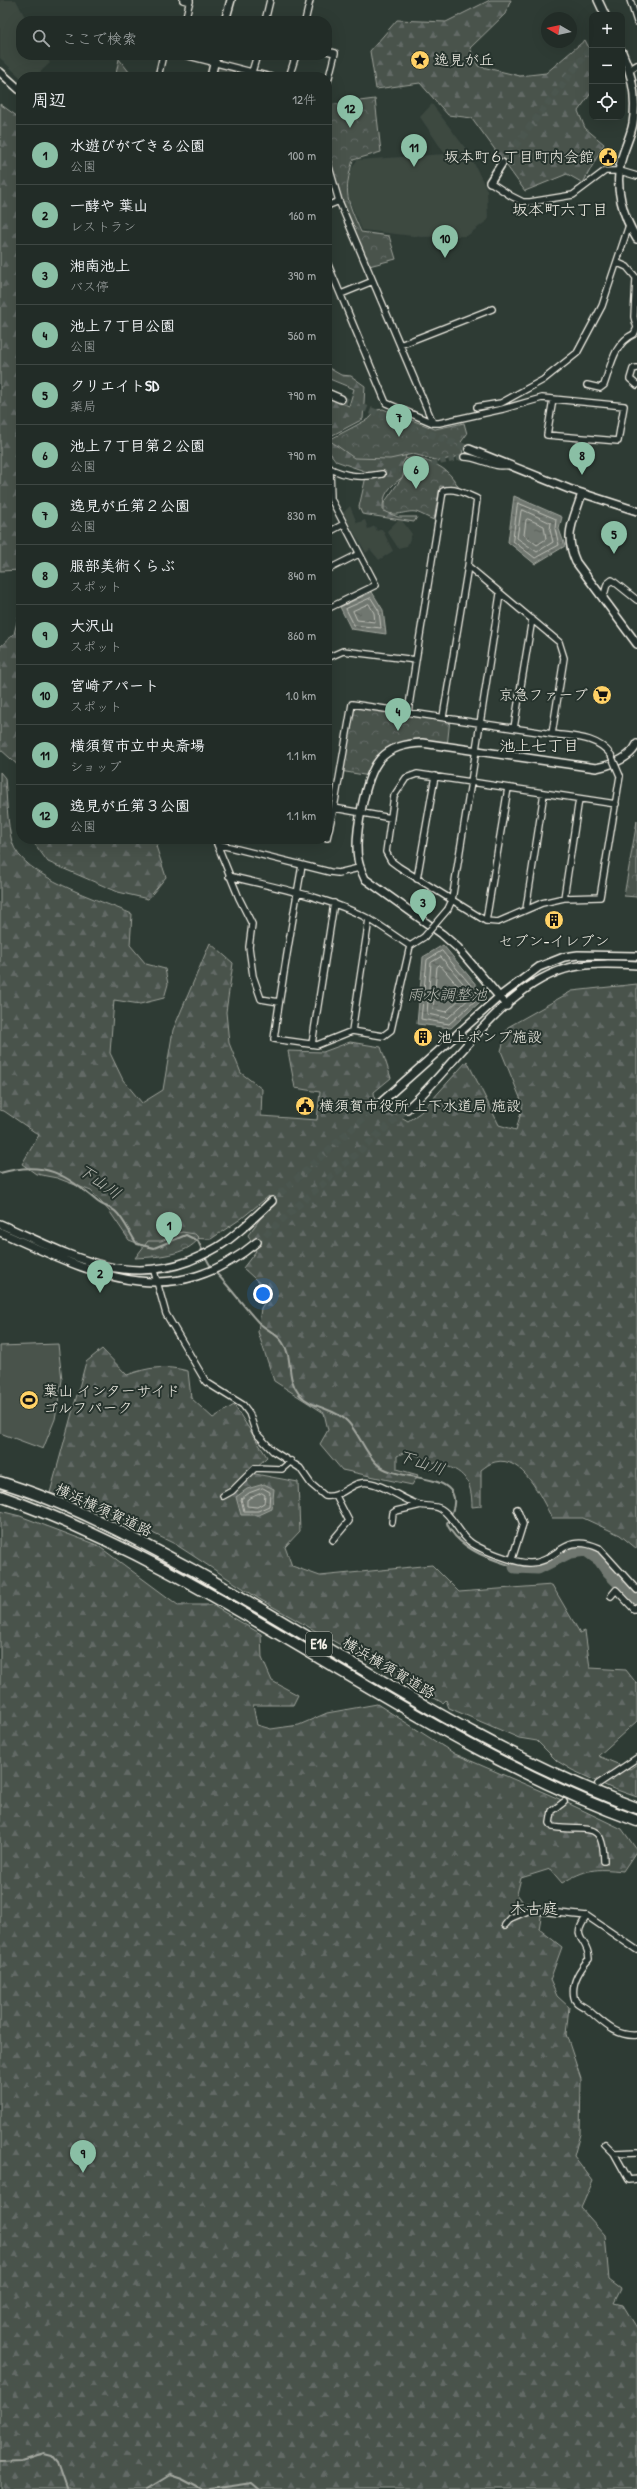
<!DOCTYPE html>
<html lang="ja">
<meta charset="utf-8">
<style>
:root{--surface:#222c27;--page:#2e3833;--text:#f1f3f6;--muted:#a2a7a7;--line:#3f4844;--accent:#8abfa5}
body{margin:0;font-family:"Patrick Hand","Klee One",sans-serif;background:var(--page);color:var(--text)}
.controls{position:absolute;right:12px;top:12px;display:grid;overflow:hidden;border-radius:8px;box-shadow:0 4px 16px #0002}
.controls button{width:36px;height:36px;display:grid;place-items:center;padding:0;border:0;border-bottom:1px solid var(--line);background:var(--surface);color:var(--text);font:20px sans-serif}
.compass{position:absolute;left:541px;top:12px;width:36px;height:36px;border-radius:50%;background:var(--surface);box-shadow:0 4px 16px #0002;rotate:279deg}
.you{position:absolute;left:263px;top:1294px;width:14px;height:14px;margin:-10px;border:3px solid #fff;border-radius:50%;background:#1a73e8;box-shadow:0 0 0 6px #1a73e833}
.badge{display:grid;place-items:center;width:26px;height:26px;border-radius:50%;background:var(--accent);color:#111;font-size:13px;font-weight:700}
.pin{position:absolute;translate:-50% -33px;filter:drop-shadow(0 1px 2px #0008)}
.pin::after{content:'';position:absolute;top:21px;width:14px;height:12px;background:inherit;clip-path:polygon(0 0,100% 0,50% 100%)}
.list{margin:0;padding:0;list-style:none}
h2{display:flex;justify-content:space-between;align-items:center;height:52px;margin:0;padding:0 16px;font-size:17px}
h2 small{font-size:13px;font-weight:400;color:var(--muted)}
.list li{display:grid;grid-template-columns:26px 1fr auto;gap:12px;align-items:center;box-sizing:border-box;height:60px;padding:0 16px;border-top:1px solid var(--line)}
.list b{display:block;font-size:15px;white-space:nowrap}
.list p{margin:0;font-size:13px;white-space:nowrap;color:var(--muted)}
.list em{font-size:13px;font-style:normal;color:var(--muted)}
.icon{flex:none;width:22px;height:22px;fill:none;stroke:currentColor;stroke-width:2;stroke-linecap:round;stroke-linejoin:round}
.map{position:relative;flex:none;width:637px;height:2489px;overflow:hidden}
.search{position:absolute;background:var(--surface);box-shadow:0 4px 16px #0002;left:16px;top:16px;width:316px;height:44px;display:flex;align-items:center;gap:10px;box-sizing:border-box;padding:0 14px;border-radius:16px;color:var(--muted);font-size:15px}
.panel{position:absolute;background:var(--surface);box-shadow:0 4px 16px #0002;left:16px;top:72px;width:316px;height:772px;border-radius:16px}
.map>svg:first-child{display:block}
.built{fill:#3c4841}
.grass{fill:#48524c;stroke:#9ea29a}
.forest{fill:url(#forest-firs);stroke:#9ea29a}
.park{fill:url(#park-crowns);stroke:#9ea29a}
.water{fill:url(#water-ripples);stroke:#a4a8a0}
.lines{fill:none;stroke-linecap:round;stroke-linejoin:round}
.shore{stroke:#bfc0b8;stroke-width:1}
.stream{stroke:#a4a8a0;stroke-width:2}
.river{stroke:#6f7770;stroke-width:13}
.minor-tunnel{stroke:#4c564f;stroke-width:5.5;stroke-dasharray:5.5 3;stroke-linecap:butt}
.tertiary-tunnel{stroke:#4c564f;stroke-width:7;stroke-dasharray:7 3.5;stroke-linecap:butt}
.minor-casing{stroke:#f4f1e8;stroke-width:8}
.tertiary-casing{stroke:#f4f1e8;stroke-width:10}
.motorway-casing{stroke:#f4f1e8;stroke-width:13}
.minor{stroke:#26332d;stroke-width:5.5}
.tertiary{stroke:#26332d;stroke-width:7}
.motorway{stroke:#26332d;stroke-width:10}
.minor-bridge-casing{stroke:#f4f1e8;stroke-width:8;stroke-linecap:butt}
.minor-bridge{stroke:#26332d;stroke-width:5.5}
.labels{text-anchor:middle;stroke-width:4;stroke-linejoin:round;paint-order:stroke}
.shield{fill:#26332d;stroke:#b6b8b0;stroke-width:1}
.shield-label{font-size:14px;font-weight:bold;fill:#f4f1e8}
.poi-label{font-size:15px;fill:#f4f1e8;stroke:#26332d;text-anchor:start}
.street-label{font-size:15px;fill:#f4f1e8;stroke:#26332d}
.neighbourhood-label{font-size:16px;fill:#f4f1e8;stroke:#26332d}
.water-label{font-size:16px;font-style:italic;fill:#b8bab2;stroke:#26332d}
</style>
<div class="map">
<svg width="637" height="2489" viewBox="0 0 637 2489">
<defs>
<pattern id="forest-firs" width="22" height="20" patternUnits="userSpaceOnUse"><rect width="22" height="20" fill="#48524c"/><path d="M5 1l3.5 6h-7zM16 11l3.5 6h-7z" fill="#636b66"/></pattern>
<pattern id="park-crowns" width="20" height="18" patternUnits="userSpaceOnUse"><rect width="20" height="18" fill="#48524c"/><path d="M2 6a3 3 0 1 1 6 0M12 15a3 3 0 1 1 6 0" fill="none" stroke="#636b66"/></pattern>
<pattern id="water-ripples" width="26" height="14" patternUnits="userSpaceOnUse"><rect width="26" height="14" fill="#6f7770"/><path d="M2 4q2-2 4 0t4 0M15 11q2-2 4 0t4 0" fill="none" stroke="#5c605b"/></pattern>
</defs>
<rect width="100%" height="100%" fill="#2e3b34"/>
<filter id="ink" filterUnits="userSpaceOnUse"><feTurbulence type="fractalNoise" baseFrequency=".025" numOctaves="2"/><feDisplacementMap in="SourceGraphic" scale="8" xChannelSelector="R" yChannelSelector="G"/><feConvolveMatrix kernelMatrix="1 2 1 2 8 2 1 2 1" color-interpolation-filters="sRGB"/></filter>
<g filter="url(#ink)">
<path class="built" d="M0,0h16l11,21h-6v34h24l5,8 -15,14 -14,1 -21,-20z
M432,104l37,49 18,37 1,30 -21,16 -46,1 -59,-7 -14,-32 1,-25 8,-13 88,-6 -25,-37z
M350,506l7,17 8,-3 3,9 7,-3 2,5 5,-2 11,22 -14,9 -9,-11 -4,4 -23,-40z
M400,518l12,16 -5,12 -9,2 -11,-17z"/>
<path class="grass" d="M58,1344l4,36 -7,39 -12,30 -43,-16v-87z"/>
<path class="forest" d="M490,0h21l-6,14 -35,34 8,18 42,10 26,-3 39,-33 7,14v38l-14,19 7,17 19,16 -21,39 -16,-9 -42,17 -53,-73 -24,-3 -28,-32 -44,6 -6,-38 27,-31 49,2z
M119,59l14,18h-14l-3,-3z
M0,104l21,15v124l-5,12 5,10v305l-21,1z
M327,367l14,8 10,1 14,10 -2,33 -34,18 7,8 71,2 -4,30c-13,9 -21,17 -20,34l15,6h19l-3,5 -52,-8 -3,-7 8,-35 -31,-11 -9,-12v-52l22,9 5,-17 -27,-11z
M21,606v162l-21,-19v-102l14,-13z
M0,772l5,6c2,21 2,44 7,64 10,35 88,58 120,72l-2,31 16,19 19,5 3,15 -4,14 -24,6 -26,-4 -4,53 13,27 19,23 21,-13 10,-60 37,-87 23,20 -7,49 3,31 12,30 21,16 -1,27 56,4 3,-28 -25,-4 -7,-37 35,1 27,-10 31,5 10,31 -17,14 1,11 10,8h6l17,10 13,-9 46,-51 32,64 17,5 7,-25 -22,-54 7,-24 64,-36 65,-7v565l-17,-14 -37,-17h-31c-11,-20 -29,-63 -57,-56 -5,1 -10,5 -14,8v36l-9,1c0,-26 -8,-37 -33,-43 -11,-3 -22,-9 -32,-13l-10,5v13l21,6 -6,10 -70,-15 -22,-26 8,-14 -4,-17 -50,-32 -16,-49 3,-24 6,-9 -2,-11 -22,-20 13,-17 -8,-16 21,-28v-11l-27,22 -31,21 -29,-1 -35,9 -18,-7 -19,-28 -19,-21 -34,-13 -21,-4 -14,-10 17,-29 -35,-24 -4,-1z
M31,839h132l-7,7 10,31 -18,22 -30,-7 -70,-30z
M102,1349l25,26c22,-8 38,-10 61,-4l3,27 22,20 21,-13 33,52 -17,16 48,9 2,49 -15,16 7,19 28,10 112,-11 27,27 93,-7 28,48 5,-2 5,37 36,2 11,14v37l-39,35 32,13 7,-5v33l-26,-9 -39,-18 -15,-9 -20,-20 -18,-3 -70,-30 -3,-8 -3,3 -182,-103 -86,-56 -68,-33 -57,-18 36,-131z
M0,1511l20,5 77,29 81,60h34l49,29 1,24 10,23 26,14 -5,10h-40l4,20 14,4 28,-4 28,-12 50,-9 78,50 102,44 65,31 15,21 -14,21c-28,-3 -37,-2 -61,12l-12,-14 -29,9 -4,16 6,8 20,4 -4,23 23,18 -12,33 7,16 12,11 -3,27 15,45 -1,55 -6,22 19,25 -12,27 24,27 4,45 12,9 -7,14 9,2 14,23v161h-637z"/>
<path class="park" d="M217,66l27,9 -30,2z
M375,99l6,53 -28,8c-10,34 -6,40 8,72l28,4 7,23 -27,7 -24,-56 -18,-62v-41l1,-2z
M383,409l52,20 29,-6 3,11 -6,8 2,13 -24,6 -26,-7 -23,5 -36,-1 -25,-18 41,-22 7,-8z
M414,457c22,7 33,9 45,31l-19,-2 -6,34c-6,-2 -12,-6 -18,-8 -11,-2 -22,7 -32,-2v-7l22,-31 -4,-8 3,-5z
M352,704l98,15 -3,28 -25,-4 -31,7 -21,26 -30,-5z
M637,821v76l-13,-1z
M182,1232l13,2 4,4c-12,18 -45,19 -64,20l13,-17h13z"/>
<path class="water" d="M514,496l48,21 -3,12 6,17 -30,18 -27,-22z
M372,592l11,18 3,24 -35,-5 -11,-22z
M443,945l40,48 -4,10 -28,25 -34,-4 6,-67z
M264,1484l10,5 -2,20 -13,6h-18l-5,-18 11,-8z"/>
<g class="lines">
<path class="shore" d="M518,503l38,16 -1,10 4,16 -24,13 -22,-17z
M523,510l28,13 -1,7 3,12 -16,10 -20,-14 4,-27z
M528,519l16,7 2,13 -9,6 -13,-10 2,-15z
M371,598l8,13 2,17 -27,-3 -8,-16z
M369,604l5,9 1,9 -18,-2 -4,-9z
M442,951l36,43 -2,6 -27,24 -28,-5 6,-59z
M441,957l32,38 -25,23 -21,-4 4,-51z
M440,965l25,29 -19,18 -13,-3 4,-42z
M263,1488l7,4 -1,14 -11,5h-14l-3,-12 8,-6z
M262,1493l3,2 -1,8 -7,4 -10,-1v-6z"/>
<path class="stream" d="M0,1173c45,-13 65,1 98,29 5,4 12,5 17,9 9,8 15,23 22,33l17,4 32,-13 12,6 5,11
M206,1258l5,9
M216,1273c15,15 27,33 42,49 7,7 20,12 25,21 11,17 2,33 16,51 12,14 35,14 48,27 12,12 17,30 29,42 21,23 103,3 71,60 1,5 5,9 8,13 17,18 37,23 60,31
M0,2462l22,-1 22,-7 8,2 6,7 9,26
M147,2489l23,-14 12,4 19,10
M210,2489l42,-6 7,6"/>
<path class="river" d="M515,1567l23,1 32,-16 16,-2 14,10 9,13 28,28"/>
<path class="minor-tunnel" d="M382,474l82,-17
M564,1802l25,-13"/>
<path class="tertiary-tunnel" d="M502,163l90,-117
M341,399l128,50
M272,1201l106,-96
M257,1242l150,-133"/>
<g class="minor-casing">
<path id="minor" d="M183,0l7,2
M630,0l7,22
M185,21l5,-21
M265,21l5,-21
M305,21l5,-21
M327,51l8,2 -8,32
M185,55l86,22
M629,70l8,-5
M252,72l5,-17
M158,77l5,-22
M289,77l7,-22
M327,160l12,41 94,222
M490,182l21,14 12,6h7l43,-7 32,-24h15l17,5
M327,206l12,-5
M327,262l59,141 47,20h6l64,-14 39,-11 11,1
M618,263l9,4 10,12
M341,294l32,-13
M400,345l92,-36
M637,368l-4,1 -3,10 7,6
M587,385l13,3 4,-3c7,-19 10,-42 30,-51l3,-6 -3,-11 2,-38
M553,399l71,7 -6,35 -71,-6z
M477,407l24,-4 42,-23 34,-27 25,-47 27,-81
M464,457c16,0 30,12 45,8
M327,467c19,10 35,11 55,7
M327,533l17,-9
M327,570l32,-16
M500,594l-29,188 -54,-8 -11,4 -12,18 -8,56 5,9 8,6 53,33 19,-118 145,22
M603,599l4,-15 5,-4 25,20
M327,609l49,-24 -45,-86 -1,-31
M327,658l16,-7 73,9 27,-169c12,-4 23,3 34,8l-9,67 91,76 5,16 -12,76 -200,-30 -18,104 57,10
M408,712l8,-52
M443,717l25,-151
M514,728l18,-109
M552,734c21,3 45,2 59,21
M327,838l7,-30
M217,839v5l113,28 8,1 21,-5
M217,844l22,54 13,26 -3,23 4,29 8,23 18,3
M229,876c47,12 97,20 140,43 14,8 27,18 41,27l-19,84 -8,6 -31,-5 -35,14 -43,-6c8,-58 18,-116 28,-174
M417,879l18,-103
M564,898l15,-99
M448,909l4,-9 34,21 12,1 44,-19 22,-5 36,-1 20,-121
M526,909l18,-116
M486,921l22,-133
M410,946l14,-9
M352,1031l17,-112
M312,1044l22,-141
M154,1271l12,43 40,68 37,23 6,8 7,20 17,18 27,17 11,16 14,12c17,3 27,-17 45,-13 17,3 32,17 50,22 7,2 14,0 21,4 12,7 17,23 28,32 9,8 47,22 60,22 28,1 33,-32 70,-15l38,42
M223,1496l9,-5 23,-23 27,1 9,-8
M392,1522l1,-9 3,-2 25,-6
M333,1540l16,-19 -13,-25
M512,1559l11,-35 -6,-15
M611,1596l5,-6 18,19 3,-2
M598,1784l39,-26
M564,1802l-12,9 -2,12 3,4c34,6 50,-9 51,34
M587,1916c-18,25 1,20 2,43 -8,9 -18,24 -15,38 1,7 8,8 13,12 15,12 28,28 50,26
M505,1925l6,-7 19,-8 57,6 50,34
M605,2144l9,9 23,-1
M614,2153l15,27 8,-1"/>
</g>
<g class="tertiary-casing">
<path id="tertiary" d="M598,0l7,15
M225,21l6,-21
M622,52c10,22 15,47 11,71 -2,13 -9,25 -12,38 -7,26 2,56 16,78
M0,72l21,19
M211,77l5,-22
M490,182l12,-19
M327,393l14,6
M469,449l100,40 68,22
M582,493c-8,28 -19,40 -6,69l61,82
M507,1006l-49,-58 -16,-14 -77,-55c-3,-7 -6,-12 -7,-20 -4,-23 7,-83 22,-100 11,-12 26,-15 42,-16l174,25c15,-3 34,-9 41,-24
M378,1105l121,-108 40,-30 25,-10 14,-2 59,1
M407,1109c50,-44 98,-128 166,-142 21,-4 43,-3 64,-2
M0,1224c63,27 119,63 189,37 12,-5 24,-10 35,-18 17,-12 33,-28 48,-42
M0,1232c91,40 168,84 257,10"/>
</g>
<g class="motorway-casing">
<path id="motorway" d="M0,1482c67,20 132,55 193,88 148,82 284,179 444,238
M0,1496c227,80 411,243 637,325"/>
</g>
<use href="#minor" class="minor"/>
<use href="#tertiary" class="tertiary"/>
<use href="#motorway" class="motorway"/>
<g class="minor-bridge-casing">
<path id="minor-bridge" d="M611,755l9,21
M424,937l24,-28"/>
</g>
<use href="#minor-bridge" class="minor-bridge"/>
</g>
</g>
<defs>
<g id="sight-disc" transform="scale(1)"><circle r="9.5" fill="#ffd166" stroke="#26332d"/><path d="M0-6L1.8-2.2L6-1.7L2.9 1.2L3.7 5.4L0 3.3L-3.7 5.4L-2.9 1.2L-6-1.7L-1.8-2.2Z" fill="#111"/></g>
<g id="civic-disc" transform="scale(1)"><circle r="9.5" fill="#ffd166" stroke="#26332d"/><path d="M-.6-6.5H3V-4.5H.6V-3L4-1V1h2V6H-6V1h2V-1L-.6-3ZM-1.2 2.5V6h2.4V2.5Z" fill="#111"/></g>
<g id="supermarket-disc" transform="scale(1)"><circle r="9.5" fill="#ffd166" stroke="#26332d"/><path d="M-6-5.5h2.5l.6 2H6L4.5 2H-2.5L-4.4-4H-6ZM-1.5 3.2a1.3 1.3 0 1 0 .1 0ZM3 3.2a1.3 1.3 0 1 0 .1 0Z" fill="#111"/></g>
<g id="building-disc" transform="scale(1)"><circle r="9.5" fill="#ffd166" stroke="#26332d"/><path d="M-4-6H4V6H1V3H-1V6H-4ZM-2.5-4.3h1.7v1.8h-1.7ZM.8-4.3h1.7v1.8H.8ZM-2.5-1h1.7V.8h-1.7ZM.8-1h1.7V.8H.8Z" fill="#111"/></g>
<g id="stadium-disc" transform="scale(1)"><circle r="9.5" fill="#ffd166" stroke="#26332d"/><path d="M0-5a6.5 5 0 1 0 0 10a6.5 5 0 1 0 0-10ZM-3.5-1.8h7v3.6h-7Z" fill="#111"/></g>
</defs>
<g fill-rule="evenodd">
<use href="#sight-disc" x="420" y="60"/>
<use href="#civic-disc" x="608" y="157"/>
<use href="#supermarket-disc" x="602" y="695"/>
<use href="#building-disc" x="554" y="920"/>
<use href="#building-disc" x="423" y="1037"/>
<use href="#civic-disc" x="305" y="1106"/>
<use href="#stadium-disc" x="29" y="1400"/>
</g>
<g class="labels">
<rect class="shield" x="306" y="1632" width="26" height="24" rx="3"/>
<g class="shield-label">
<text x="319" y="1649">E16</text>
</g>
<g class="poi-label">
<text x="434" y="65">逸見が丘</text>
<text x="594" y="162" text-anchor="end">坂本町６丁目町内会館</text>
<text x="588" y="700" text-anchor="end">京急ファーブ</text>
<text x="554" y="946" text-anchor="middle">セブン-イレブン</text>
<text x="437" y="1042">池上ポンプ施設</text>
<text x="319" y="1111">横須賀市役所 上下水道局 施設</text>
<text x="43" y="1396">葉山 インターサイド<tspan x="43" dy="17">ゴルフパーク</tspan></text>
</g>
<g class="street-label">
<text transform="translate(104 1510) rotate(25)" y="5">横浜横須賀道路</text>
<text transform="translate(389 1668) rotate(31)" y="5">横浜横須賀道路</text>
</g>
<g class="neighbourhood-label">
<text x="560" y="215">坂本町六丁目</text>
<text x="539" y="751">池上七丁目</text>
<text x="534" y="1914">木古庭</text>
</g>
<g class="water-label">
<text x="447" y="1000">雨水調整池</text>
<text transform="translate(100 1181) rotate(35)" y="6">下山川</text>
<text transform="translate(422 1462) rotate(18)" y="6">下山川</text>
</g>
</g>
</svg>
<div class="controls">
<button>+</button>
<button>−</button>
<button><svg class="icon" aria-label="locate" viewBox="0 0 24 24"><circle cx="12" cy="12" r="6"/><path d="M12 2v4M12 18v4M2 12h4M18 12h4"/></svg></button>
</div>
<svg class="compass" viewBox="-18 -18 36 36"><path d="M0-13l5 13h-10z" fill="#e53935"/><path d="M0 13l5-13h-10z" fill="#a2a7a7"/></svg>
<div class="you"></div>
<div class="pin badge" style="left:169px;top:1245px">1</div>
<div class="pin badge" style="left:100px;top:1293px">2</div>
<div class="pin badge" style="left:423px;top:922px">3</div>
<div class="pin badge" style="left:398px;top:731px">4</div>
<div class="pin badge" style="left:614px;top:554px">5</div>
<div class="pin badge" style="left:416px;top:489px">6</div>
<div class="pin badge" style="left:399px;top:437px">7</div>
<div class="pin badge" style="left:582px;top:475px">8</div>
<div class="pin badge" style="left:83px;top:2173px">9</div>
<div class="pin badge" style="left:445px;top:258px">10</div>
<div class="pin badge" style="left:414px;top:167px">11</div>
<div class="pin badge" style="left:350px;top:128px">12</div>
<div class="search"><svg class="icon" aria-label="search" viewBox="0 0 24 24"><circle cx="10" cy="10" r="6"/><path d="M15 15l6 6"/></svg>ここで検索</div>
<section class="panel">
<h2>周辺<small>12件</small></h2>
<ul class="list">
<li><span class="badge">1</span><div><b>水遊びができる公園</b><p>公園</p></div><em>100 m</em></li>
<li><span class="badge">2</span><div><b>一酵や 葉山</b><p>レストラン</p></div><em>160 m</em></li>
<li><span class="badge">3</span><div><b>湘南池上</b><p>バス停</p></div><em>390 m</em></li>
<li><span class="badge">4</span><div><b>池上７丁目公園</b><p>公園</p></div><em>560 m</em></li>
<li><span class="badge">5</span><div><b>クリエイトSD</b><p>薬局</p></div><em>790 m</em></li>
<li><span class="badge">6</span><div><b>池上７丁目第２公園</b><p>公園</p></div><em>790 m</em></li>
<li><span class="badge">7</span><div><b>逸見が丘第２公園</b><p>公園</p></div><em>830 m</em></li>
<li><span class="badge">8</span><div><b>服部美術くらぶ</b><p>スポット</p></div><em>840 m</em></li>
<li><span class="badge">9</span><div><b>大沢山</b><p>スポット</p></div><em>860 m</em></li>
<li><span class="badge">10</span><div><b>宮崎アパート</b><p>スポット</p></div><em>1.0 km</em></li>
<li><span class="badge">11</span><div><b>横須賀市立中央斎場</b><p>ショップ</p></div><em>1.1 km</em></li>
<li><span class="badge">12</span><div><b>逸見が丘第３公園</b><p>公園</p></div><em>1.1 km</em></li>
</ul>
</section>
</div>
